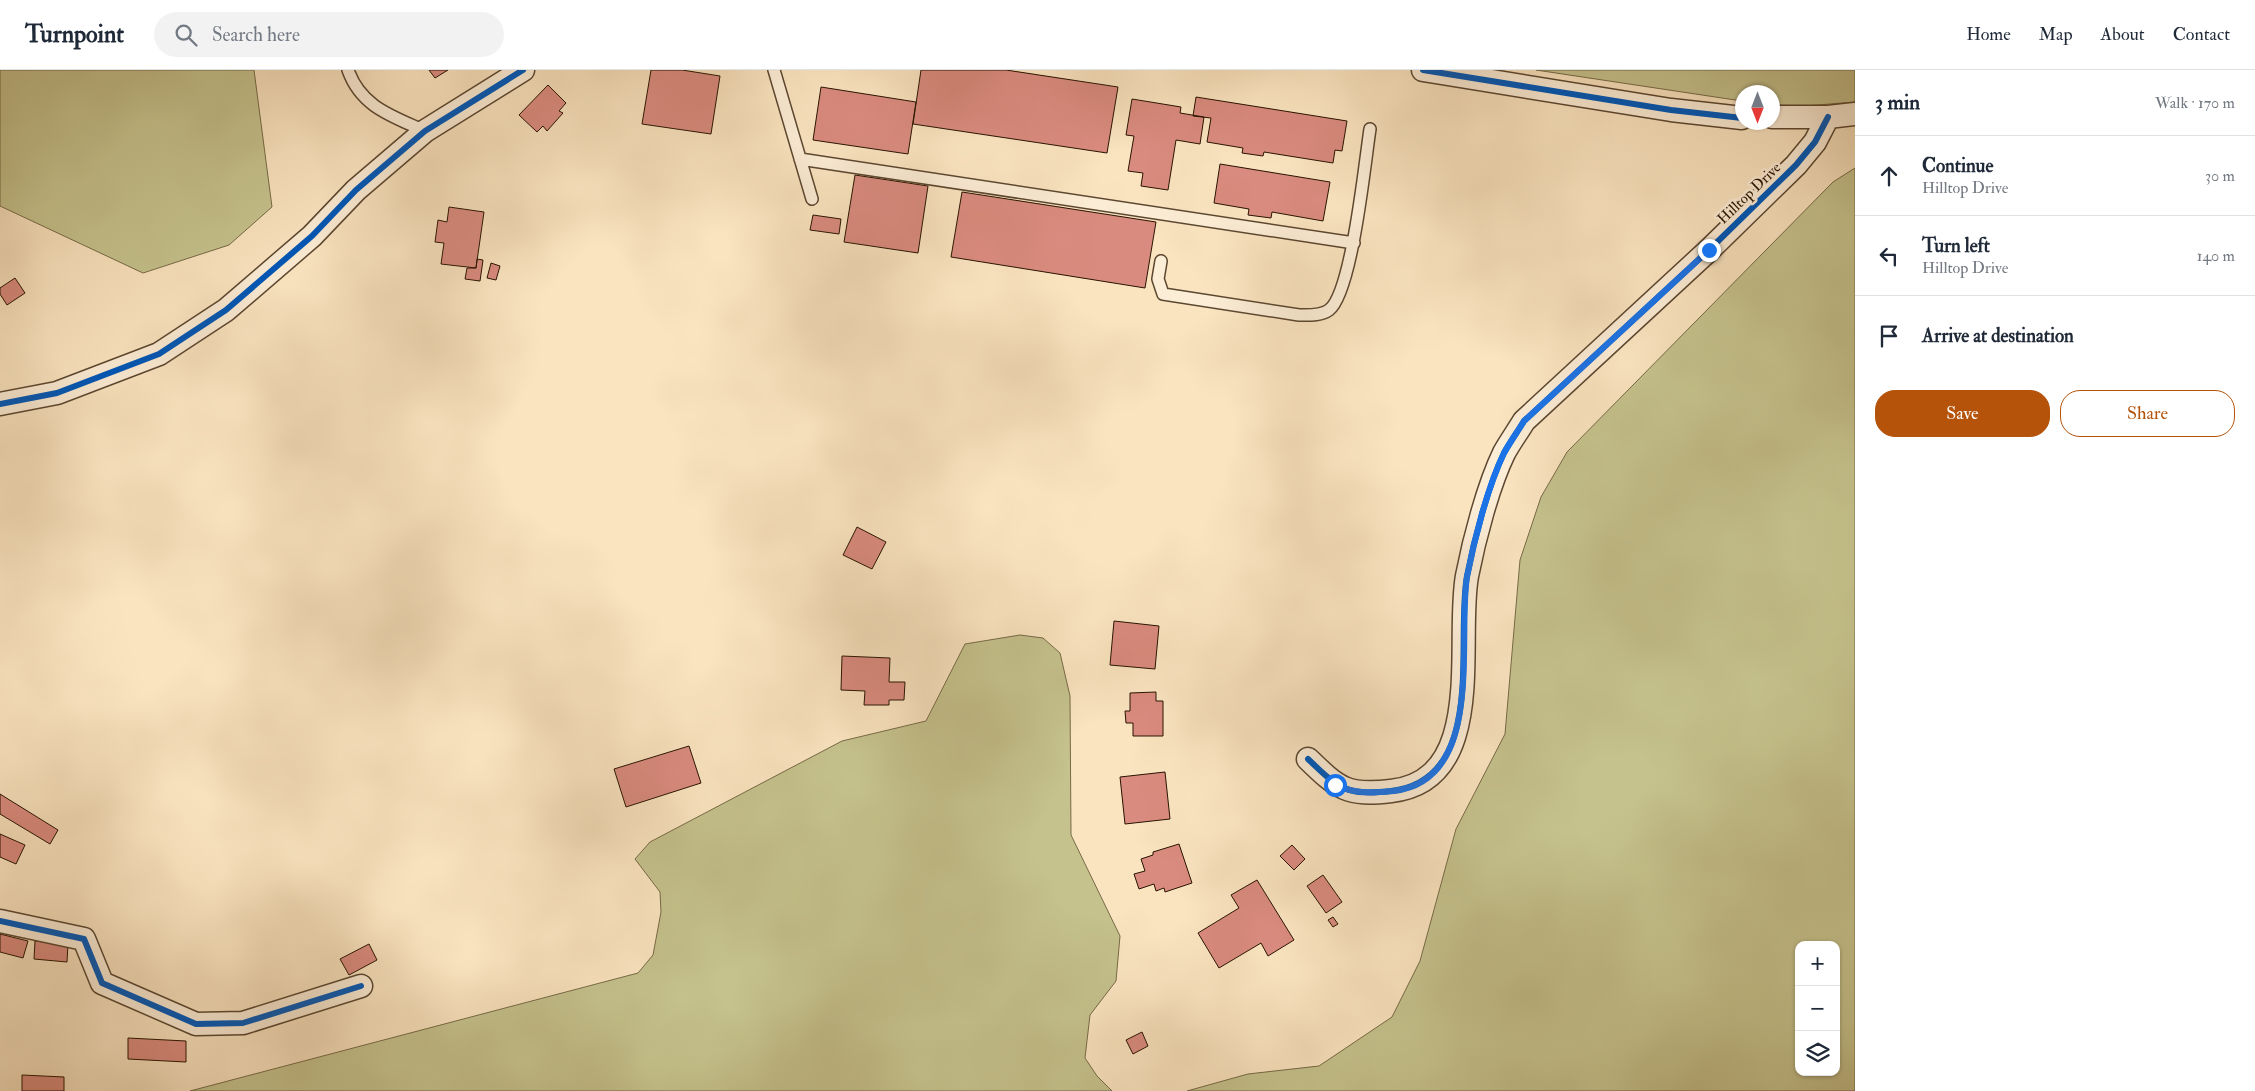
<!DOCTYPE html>
<meta charset="utf-8">
<style>
:root{--surface:#fff;--page:#f2f2f3;--text:#1f2937;--muted:#747a83;--line:#e0e1e3;--accent:#b45309}
body{margin:0;font-family:"IM FELL Double Pica",serif;background:var(--page);color:var(--text)}
.controls{position:absolute;right:15px;bottom:15px;display:grid;overflow:hidden;border-radius:10px;box-shadow:0 1px 4px #0004}
.controls button{width:45px;height:45px;display:grid;place-items:center;padding:0;border:0;border-bottom:1px solid var(--line);background:var(--surface);color:var(--text);font:25px sans-serif}
.compass{position:absolute;left:1735px;top:15px;width:45px;height:45px;border-radius:50%;background:var(--surface);box-shadow:0 1px 4px #0004;rotate:180deg}
.stop{position:absolute;width:15px;height:15px;margin:-11px;border:4px solid #1a73e8;border-radius:50%;background:#fff}
.stop.end{background:#1a73e8;border-color:#fff;box-shadow:0 1px 5px #0008}
.list{margin:0;padding:0;list-style:none}
h2{display:flex;justify-content:space-between;align-items:center;height:65px;margin:0;padding:0 20px;font-size:21px}
h2 small{font-size:16px;font-weight:400;color:var(--muted)}
.list li{display:grid;grid-template-columns:32px 1fr auto;gap:15px;align-items:center;box-sizing:border-box;height:80px;padding:0 20px;border-top:1px solid var(--line)}
.list b{display:block;font-size:19px;white-space:nowrap}
.list p{margin:0;font-size:16px;white-space:nowrap;color:var(--muted)}
.list em{font-size:16px;font-style:normal;color:var(--muted)}
.actions{display:flex;gap:10px;padding:15px 20px}
.actions a{flex:1;padding:11px 0;border:1px solid var(--accent);border-radius:20px;text-align:center;font-size:18px;color:var(--accent)}
.actions .main{background:var(--accent);color:#fff}
.icon{flex:none;width:28px;height:28px;fill:none;stroke:currentColor;stroke-width:2;stroke-linecap:round;stroke-linejoin:round}
.map{position:relative;flex:none;width:1855px;height:1021px;overflow:hidden}
header{display:flex;align-items:center;gap:30px;box-sizing:border-box;height:70px;padding:0 25px;background:var(--surface);border-bottom:1px solid var(--line)}
header strong{font-size:24px}
nav{display:flex;gap:28px;margin-inline-start:auto;font-size:18px}
.search{width:350px;height:45px;background:var(--page);display:flex;align-items:center;gap:12px;box-sizing:border-box;padding:0 18px;border-radius:28px;color:var(--muted);font-size:19px}
main{display:flex}
aside{flex:1;background:var(--surface)}
.map>svg:first-child{display:block}
.green{fill:#c5c28d;stroke:#766a46;fill-rule:evenodd}
.building{fill:#da8b7f;stroke:#281300}
.lines{fill:none;stroke-linecap:round;stroke-linejoin:round}
.service-casing{stroke:#5c4730;stroke-width:14}
.minor-casing{stroke:#5c4730;stroke-width:25}
.service{stroke:#fcedd6;stroke-width:11}
.minor{stroke:#fcedd6;stroke-width:22}
.cycleway-casing{stroke:#fcedd6;stroke-width:9}
.cycleway{stroke:#0057b8;stroke-width:6}
.route{stroke:#1a73e8;stroke-width:6}
.labels{text-anchor:middle;stroke-width:5;stroke-linejoin:round;paint-order:stroke}
.street-label{font-size:15px;fill:#281300;stroke:#fcedd6}
</style>
<header>
<strong>Turnpoint</strong>
<div class="search"><svg class="icon" aria-label="search" viewBox="0 0 24 24"><circle cx="10" cy="10" r="6"/><path d="M15 15l6 6"/></svg>Search here</div>
<nav><a>Home</a><a>Map</a><a>About</a><a>Contact</a></nav>
</header>
<main>
<div class="map">
<svg width="1855" height="1021" viewBox="0 0 1855 1021">
<rect width="100%" height="100%" fill="#fae4c0"/>
<filter id="stains"><feTurbulence type="fractalNoise" baseFrequency=".004" numOctaves="4"/><feColorMatrix values="0 0 0 0 .2 0 0 0 0 .09 0 0 0 0 .02 0 0 0 .5 -.17"/></filter>
<radialGradient id="worn" r=".72"><stop offset=".6" stop-color="#630" stop-opacity="0"/><stop offset="1" stop-color="#630" stop-opacity=".3"/></radialGradient>
<path class="green" d="M0,0h254l18,137 -43,38 -86,28 -143,-67z
M1536,0h319v32l-50,4 -32,-1 -1,-13h-30v9z
M1855,98v923h-668l61,-17 71,-8 73,-49 28,-56 36,-132 49,-95 15,-174 21,-63 26,-45 266,-270zM1799,875h37v127h-37z
M1020,565l23,3 17,15 10,43 1,139 49,101 -4,45 -26,34 -5,43 12,18 15,15h-922l448,-118 15,-18 8,-43 -1,-20 -25,-33 15,-17 192,-101 84,-20 39,-77z"/>
<path class="building" d="M429,0h19l-13,8z
M651,0h31l38,6 -9,58 -69,-10z
M921,0h85l112,17 -11,66 -194,-29z
M548,15l18,18 -7,8 4,2 -16,18 -4,-5 -6,6 -18,-17z
M821,17l95,15 -8,52 -95,-14z
M1196,27l151,24 -5,30 -7,-1 -2,13 -69,-11 -1,4 -21,-3 1,-5 -36,-6 4,-24 -18,-2z
M1132,29l49,8 -1,6 24,4 -4,27 -24,-4 -8,50 -27,-4 2,-13 -15,-2 6,-35 -8,-1z
M1220,94l110,18 -7,39 -51,-9 -1,6 -23,-3 1,-6 -35,-6z
M855,105l73,11 -10,67 -74,-11z
M962,122l194,30 -11,66 -194,-31z
M449,137l35,5 -8,56 -35,-4 3,-21 -9,-1 3,-22 9,2z
M813,145l28,4 -2,15 -29,-4z
M477,189l6,1 -3,21 -15,-2 2,-11h9z
M491,193l9,3 -4,14 -9,-2z
M15,208l10,15 -18,12 -7,-11v-6z
M857,457l29,15 -14,27 -29,-14z
M1114,551l45,5 -4,43 -45,-4z
M842,586l48,2 -1,24h16l-1,18h-15v5h-25l1,-14 -24,-1z
M1156,622v9h7v35h-30v-13h-7l-1,-12h5v-18z
M689,676l12,37 -75,24 -12,-38z
M1165,702l5,47 -45,5 -5,-47z
M0,724l58,36 -8,14 -50,-30z
M0,764l25,11 -9,19 -16,-7z
M1179,774l13,39 -27,9 -1,-4 -8,3 -2,-7 -15,5 -5,-15 11,-3 -4,-12 12,-4v-3z
M1292,775l13,14 -11,11 -14,-14z
M1323,805l19,27 -16,11 -19,-27z
M1257,810l37,60 -26,16 -7,-13 -42,25 -21,-35 41,-25 -8,-13z
M1333,847l5,7 -5,3 -5,-7z
M0,864l28,7 -5,17 -23,-6z
M35,871l33,3 -1,18 -33,-3z
M369,874l8,16 -28,15 -9,-16z
M1142,962l6,14 -15,8 -7,-14z
M128,968l58,3v21l-58,-3z
M22,1005l42,2v14h-42z"/>
<g class="lines">
<g class="service-casing">
<path id="service" d="M348,0c13,37 44,46 77,61
M774,0l38,129
M800,89l554,84
M1161,191l-3,18 5,15 136,21c9,0 22,1 30,-5 23,-17 36,-149 41,-181"/>
</g>
<g class="minor-casing">
<path id="minor" d="M1423,0l248,40 71,8
M1772,47h56l27,-3
M0,334l57,-11 102,-39 67,-44 86,-74 44,-46 69,-59 98,-61
M1308,689c31,30 39,37 83,32 97,-11 64,-149 76,-215 7,-36 21,-90 37,-123 6,-11 14,-22 20,-32l185,-171 87,-85 19,-23 13,-25
M0,851l84,18 18,44 94,41 47,-1 118,-37"/>
</g>
<use href="#service" class="service"/>
<use href="#minor" class="minor"/>
<g class="cycleway-casing">
<path id="cycleway" d="M1423,0l248,40 71,8
M0,334l57,-11 102,-39 67,-44 86,-74 44,-46 69,-59 98,-61
M1308,689c31,30 39,37 83,32 97,-11 64,-149 76,-215 7,-36 21,-90 37,-123 6,-11 14,-22 20,-32l185,-171 87,-85 19,-23 13,-25
M0,851l84,18 18,44 94,41 47,-1 118,-37"/>
</g>
<use href="#cycleway" class="cycleway"/>
</g>
<g class="lines">
<path class="route" d="M1335,715c20,9 37,8 59,6 92,-11 63,-153 73,-214 7,-37 21,-91 37,-124 6,-11 14,-22 20,-32l185,-171"/>
</g>
<g class="labels">
<g class="street-label">
<text transform="translate(1749 123) rotate(-44)" y="5">Hilltop Drive</text>
</g>
</g>
<rect width="100%" height="100%" filter="url(#stains)"/>
<rect width="100%" height="100%" fill="url(#worn)"/>
</svg>
<div class="controls">
<button>+</button>
<button>−</button>
<button><svg class="icon" aria-label="layers" viewBox="0 0 24 24"><path d="M12 4l9 5-9 5-9-5zM3 14l9 5 9-5"/></svg></button>
</div>
<svg class="compass" viewBox="-18 -18 36 36"><path d="M0-13l5 13h-10z" fill="#e53935"/><path d="M0 13l5-13h-10z" fill="#747a83"/></svg>
<div class="stop" style="left:1335px;top:715px"></div>
<div class="stop end" style="left:1709px;top:180px"></div>
</div>
<aside>
<h2>3 min<small>Walk · 170 m</small></h2>
<ul class="list">
<li><svg class="icon" aria-label="ahead" viewBox="0 0 24 24"><path d="M12 20V5M6 11l6-6 6 6"/></svg><div><b>Continue</b><p>Hilltop Drive</p></div><em>30 m</em></li>
<li><svg class="icon" aria-label="left" viewBox="0 0 24 24"><path d="M17 20v-9H6M10 6l-5 5 5 5"/></svg><div><b>Turn left</b><p>Hilltop Drive</p></div><em>140 m</em></li>
<li><svg class="icon" aria-label="arrive" viewBox="0 0 24 24"><path d="M6 21V4h12l-3 4 3 4H6"/></svg><div><b>Arrive at destination</b></div></li>
</ul>
<div class="actions"><a class="main">Save</a><a>Share</a></div>
</aside>
</main>
